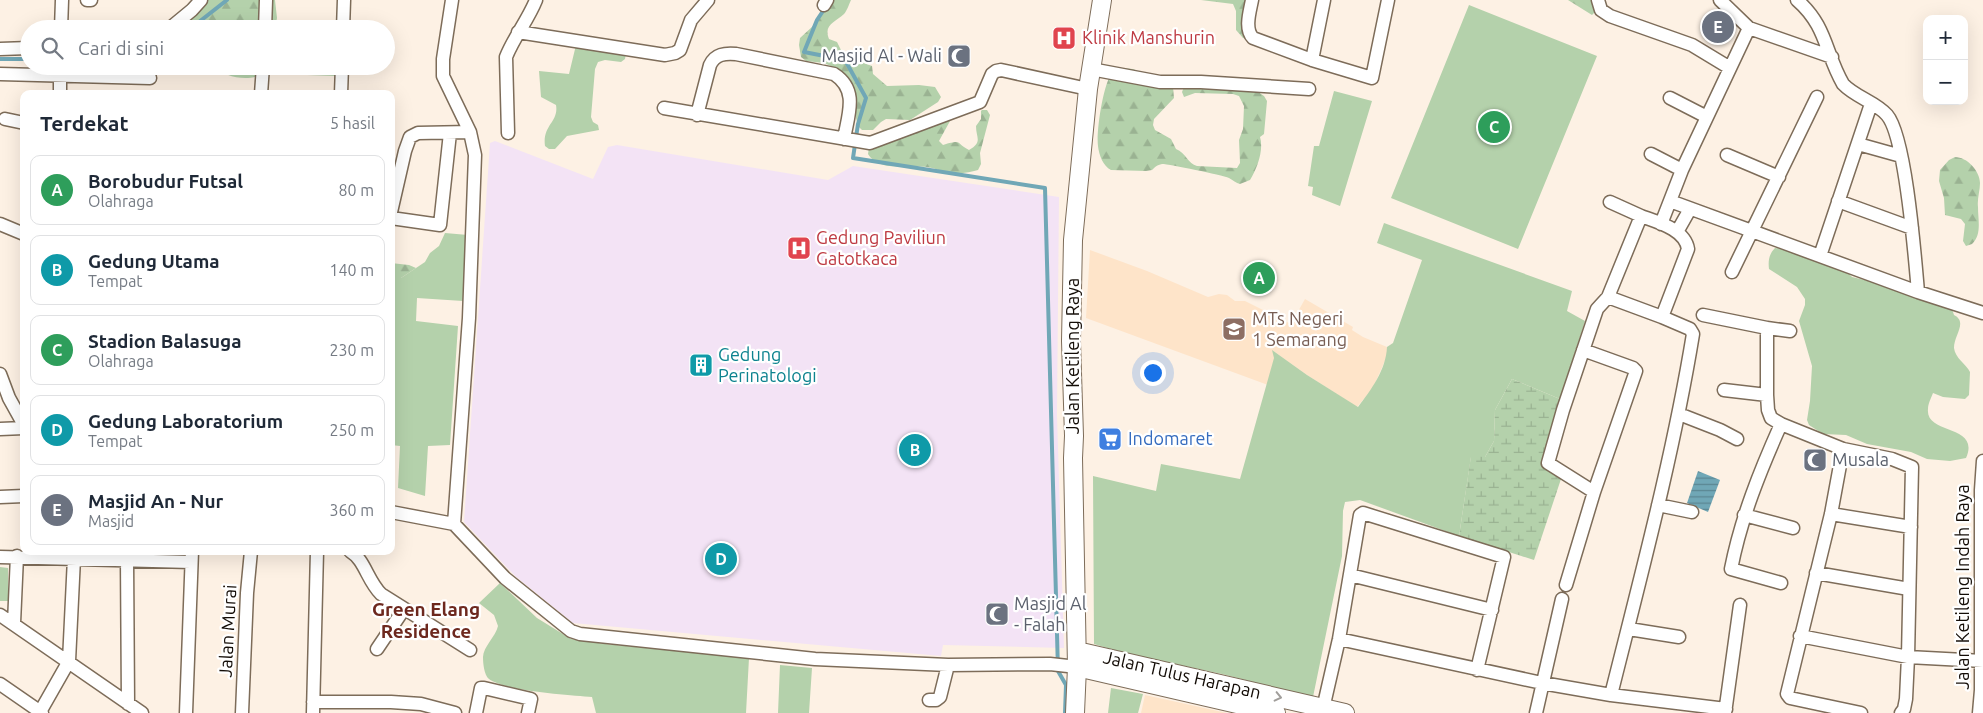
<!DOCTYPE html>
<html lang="id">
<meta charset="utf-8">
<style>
:root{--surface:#fff;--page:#f6f6f7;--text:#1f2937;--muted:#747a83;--line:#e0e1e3;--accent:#ea580c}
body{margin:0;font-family:Ubuntu,sans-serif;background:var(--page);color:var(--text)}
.controls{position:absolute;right:15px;top:15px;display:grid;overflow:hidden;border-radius:10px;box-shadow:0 5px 20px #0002}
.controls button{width:45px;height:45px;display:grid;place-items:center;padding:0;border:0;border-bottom:1px solid var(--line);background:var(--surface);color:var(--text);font:25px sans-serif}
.you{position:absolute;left:1152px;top:372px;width:18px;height:18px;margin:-12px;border:4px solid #fff;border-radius:50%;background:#1a73e8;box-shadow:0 0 0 8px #1a73e833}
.badge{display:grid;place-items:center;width:32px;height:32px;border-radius:50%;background:var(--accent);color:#fff;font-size:16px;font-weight:700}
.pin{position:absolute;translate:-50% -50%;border:2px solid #fff;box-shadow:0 1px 5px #0006}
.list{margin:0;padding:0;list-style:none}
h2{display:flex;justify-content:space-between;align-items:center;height:65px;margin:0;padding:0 20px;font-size:21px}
h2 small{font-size:16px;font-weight:400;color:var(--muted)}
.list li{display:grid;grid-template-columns:32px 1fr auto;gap:15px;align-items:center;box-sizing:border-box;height:70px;margin:0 10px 10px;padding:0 10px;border:1px solid var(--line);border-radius:10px}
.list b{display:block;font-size:19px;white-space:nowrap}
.list p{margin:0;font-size:16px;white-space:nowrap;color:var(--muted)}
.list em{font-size:16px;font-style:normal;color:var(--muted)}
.icon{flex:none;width:28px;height:28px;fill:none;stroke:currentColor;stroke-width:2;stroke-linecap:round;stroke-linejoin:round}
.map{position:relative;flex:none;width:1983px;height:713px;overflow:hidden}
.search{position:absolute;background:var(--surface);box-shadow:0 5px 20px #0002;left:20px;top:20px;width:375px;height:55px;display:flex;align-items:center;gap:12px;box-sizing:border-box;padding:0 18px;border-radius:28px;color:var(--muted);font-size:19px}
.panel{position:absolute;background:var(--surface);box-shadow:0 5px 20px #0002;left:20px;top:90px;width:375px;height:465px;border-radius:10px}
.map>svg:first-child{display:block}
.built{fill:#fee4c9}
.medical{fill:#f3e3f5}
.grass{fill:#b4d1ab}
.forest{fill:url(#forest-firs)}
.wetland{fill:url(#wetland-marsh)}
.water{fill:url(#water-rules)}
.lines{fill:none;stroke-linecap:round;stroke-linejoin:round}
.stream{stroke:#70a7b6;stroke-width:4}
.street-casing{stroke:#7d6c59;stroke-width:15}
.secondary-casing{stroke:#7d6c59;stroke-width:20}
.street{stroke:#fff;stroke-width:12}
.secondary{stroke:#fff;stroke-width:18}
.oneway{stroke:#a19e9b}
.labels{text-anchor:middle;stroke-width:4.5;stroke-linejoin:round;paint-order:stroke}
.health-label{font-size:18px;fill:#be3a42;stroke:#fff;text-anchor:start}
.worship-label{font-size:18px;fill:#5b616d;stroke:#fff;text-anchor:start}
.education-label{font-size:18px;fill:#785e54;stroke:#fff;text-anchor:start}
.culture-label{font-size:18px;fill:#0d838f;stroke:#fff;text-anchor:start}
.street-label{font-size:18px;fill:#130c06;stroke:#fff}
.shop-label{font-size:18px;fill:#366cbe;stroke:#fff;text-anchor:start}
.neighbourhood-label{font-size:19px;font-weight:bold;fill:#6d281e;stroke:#fff}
</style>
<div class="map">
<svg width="1983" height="713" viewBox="0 0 1983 713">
<defs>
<pattern id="forest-firs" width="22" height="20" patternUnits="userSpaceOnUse" patternTransform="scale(1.25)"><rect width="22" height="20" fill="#b4d1ab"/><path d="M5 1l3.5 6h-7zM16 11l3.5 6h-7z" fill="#9ab292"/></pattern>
<pattern id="wetland-marsh" width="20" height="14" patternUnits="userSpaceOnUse" patternTransform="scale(1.25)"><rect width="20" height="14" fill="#b4d1ab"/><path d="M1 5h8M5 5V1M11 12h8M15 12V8" fill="none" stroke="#9ab292"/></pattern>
<pattern id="water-rules" width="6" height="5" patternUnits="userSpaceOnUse" patternTransform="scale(1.25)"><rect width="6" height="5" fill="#70a7b6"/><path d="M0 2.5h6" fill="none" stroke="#5b8692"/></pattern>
</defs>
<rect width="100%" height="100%" fill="#fdf1e4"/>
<path class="built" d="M1090,250l57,21 61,26 11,-3 8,1 8,6h10l46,23 14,-25 48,28 -1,3 11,7 24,10v9l-14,32 -16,19 -50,-32 -34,-24 2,7 -7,27 -182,-67z
M1145,695l82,18h-86z"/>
<path class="medical" d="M495,141l98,38 15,-32 9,-2 211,35 25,-14 206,31 -2,218 7,233 -121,-3 -2,11 -368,-33 -58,-47 -51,-54 26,-379z"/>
<path class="grass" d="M1469,5l128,51 -79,193 -127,-51z
M576,45l50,8 -1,6 -4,3 -16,-2 -7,2 -3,7 -4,48 2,5 5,3 1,5 -32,6 -12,13h-6l-4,-3c-3,-21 14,-24 11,-41l-15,-8 -2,-26 30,3z
M308,66h28v10l-29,-1z
M1334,91l38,10 -32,105 -28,-11 1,-8 -5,-1 6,-40h5z
M1384,223l188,68 -5,20 18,10 -25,78 -48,-20 -17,31 -1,31 -9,16h-14l-12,79 -99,-36 -15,2 -2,9 -1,45 -29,141 -91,-23 -98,-21 -30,-9 -1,-168 63,15 5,-27 79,15 34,-121 -2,-8 35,25 51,32c13,-17 28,-37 29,-60l6,-4 29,-83 -45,-17z
M445,233l23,2 1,2 -6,64 -46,-3 -1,23 42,5 -8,119 -22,1 -3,50 -27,-8 2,-42 -9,-1v-167h10l24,-16 5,-9 9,-7z
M1775,248l12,1 61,24 4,4 21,5 79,27 2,6c14,7 0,20 0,33 1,10 12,16 16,24l-1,23 -4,4 -22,-2 -10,-4c-2,5 -5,11 -5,16 -3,26 53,15 38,49l-16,3 -23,-2 -16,-7 -44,-8 -21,-9 -23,-1 -14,-9 -2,-5 3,-19 2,-35 -13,-45 6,-16v-6l-8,-12 -28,-18c-1,-8 0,-15 6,-21z
M0,567l8,1v33h-8z
M500,583l37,35 34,21 34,5 144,14 -3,55h-150l-4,-16c-22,-2 -87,-6 -103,-18 -5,-4 -6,-16 -6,-22 0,-10 13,-21 15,-31l-4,-11 -15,-12z
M780,665l32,3 -3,45h-31z
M1111,688l32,6 -5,19h-30z"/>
<path class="forest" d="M203,0h72l2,18 -2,11h-99z
M828,0h23c-2,4 -4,11 -7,14 -8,8 -21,10 -15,25l8,3 5,10 10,3 6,6 14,5 1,8 14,12 32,-1 16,2 6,10 -3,5 -28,18 -24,-1 -5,3 -8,8h-11l-4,-4 -2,-8v-17l-4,-10 -14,-22 -14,-6 -18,-2 -5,-4 -2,-12 1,-7 13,-12z
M1201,0h54l-7,39 -5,-1 -7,-8v-19l-3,-7z
M1568,0h24l4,11 -4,4z
M214,66h57c-10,18 -45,14 -57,0z
M1122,68l11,1 40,18 1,11 -20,21 -1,6 2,5 16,9 5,10c10,4 12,15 21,17l40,2 3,-5 -1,-23 4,-11 1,-23 -5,-10 -6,-2 -38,-1 -11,4 -2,-5 2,-5 70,2 10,7 3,5 -3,33 -4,3c4,13 -3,32 -10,43l-10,4c-4,-1 -7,-4 -11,-6 -7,-3 -60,-14 -67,-14 -5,1 -7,3 -10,6l-6,1 -35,-1c-8,-4 -12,-15 -13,-24 -2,-13 5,-62 14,-73 3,-3 7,-4 10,-5z
M982,110h5l3,5 -10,38 1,11 -3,6c-7,2 -19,4 -27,4 -7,0 -13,-5 -19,-6 -19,-5 -52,6 -64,-14l1,-6 77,-31 4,4 -11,20 4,4c20,-6 12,-2 26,5 14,-8 7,-12 7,-24l5,-7v-8z
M1955,157c12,0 25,14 25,26 0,8 -3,16 -2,24 0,13 4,28 -6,37l-6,2 -3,-5 2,-17 -4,-5 -16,-4 -1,-17 -5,-17 1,-11 9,-10z
M391,263l18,2 7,3 -15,10h-10z"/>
<path class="wetland" d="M1512,379l48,20 -19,66 20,14 -27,81 -75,-24 12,-80 14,1 9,-16 1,-31z"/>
<path class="water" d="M1698,471l22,9 -12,32 -21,-9z"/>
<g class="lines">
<path class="stream" d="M825,8l-8,12 -13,32 41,8 21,38 -8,26 -5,34 192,30 13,483 8,14 -1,28
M190,29l37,-29
M0,59h29"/>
<g class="street-casing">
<path id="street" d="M87,0h4
M452,0l-9,59v17l27,56 5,23 -6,163 -15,206
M1252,0c-2,11 -8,29 1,38l59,22 60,18 16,-78
M1598,0l3,10 9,6 82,29 38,23
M1720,0l29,28 83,29
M1797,0c30,26 28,53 46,84 12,13 33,18 44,31 19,22 28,144 31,177
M824,5l3,-5
M61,29l1,-29
M169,29l23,-19 9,-10
M265,29l1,-29
M343,29l1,-29
M518,32l147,23 10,-2 5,-3 11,-30 17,-20
M0,49l29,-1
M1312,60l12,-60
M1091,69l69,13h41l108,7
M0,74l150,4
M60,94v-28
M261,94l2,-28
M341,94l1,-28
M1670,98l37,19
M664,108l206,35 110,-41 12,-28 4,-3 5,-1 87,19
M697,115l13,-50c5,-11 15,-12 26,-11l98,20c25,16 14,41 10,65
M5,119l19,4
M508,133l-2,-76c8,-20 22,-37 30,-57
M1858,144l43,12
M1651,154l31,16
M1727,155l52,22
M1670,201l248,91 65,21
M1838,201l74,27
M1610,202l31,14
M391,212l14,-61 5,-14 8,-4 52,-1
M391,218l49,7 10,-92
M0,224l24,10
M1661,224l21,-54 67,-142
M1677,232l13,-23
M1820,256l51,-152
M1732,272l85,-175
M1703,315l64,13v67l1,15 3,8 10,6 62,25 49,10 20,8 -4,190 -2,42 -2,10 -3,4
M1767,328l23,3
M1583,350l50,18 3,3 -42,121 -46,-29 15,-53 34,-101 11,-12 33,-81c16,6 44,13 47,33l-26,68 -54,-20
M0,374l9,24 15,27
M1724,390l43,5
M1679,414l41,16 17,9
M1781,424c-21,47 -40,94 -50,145l50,14
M0,429l24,-1
M1843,449l-12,65 -44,180 3,4 71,15
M0,497l24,-1
M1658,505l34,7
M391,512l63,12 51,54 66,53 9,3 235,25 133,6 102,-1 27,3
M1831,514l80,13
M1744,515l49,13
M350,551c15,9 17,29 31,43l89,56
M0,557l191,5
M127,559l1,145
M1816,573l93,16
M1350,575l142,35
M1566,585l28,-93
M0,615l142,98
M14,623l3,-67
M1629,629l50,8
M1800,636l108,21 75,4
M1339,639l203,44 69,12 115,14
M377,649l27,-40
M0,684l42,29
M1611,695c30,-120 62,-239 82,-361l-3,-5 -28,-12
M929,700h7l4,-3 8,-32
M313,702h78l30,2 34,9
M40,712l29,-51 5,-103
M186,713l6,-162
M242,713l5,-120 4,-42
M313,713l4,-162
M476,713l5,-25h3l47,11 -3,14
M1322,713l17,-74 21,-124 3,-2 141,44 -27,113
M1536,713l26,-114
M1725,713l15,-108
M1979,713l2,-23v-200l2,-29"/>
</g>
<g class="secondary-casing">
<path id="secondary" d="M1077,651l268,62
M1077,667l199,46
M1075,713l2,-46 -4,-209 1,-22 -3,-95 2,-101 15,-151 14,-89"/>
</g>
<use href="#street" class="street"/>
<use href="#secondary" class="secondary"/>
</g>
<defs><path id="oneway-chevron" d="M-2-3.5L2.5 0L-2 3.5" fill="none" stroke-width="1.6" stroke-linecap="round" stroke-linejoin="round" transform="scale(1.25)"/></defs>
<use class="oneway" href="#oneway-chevron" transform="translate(1278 697) rotate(13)"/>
<defs>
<g id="hospital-square" transform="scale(1.25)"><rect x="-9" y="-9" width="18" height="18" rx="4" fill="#e0444e" stroke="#fff"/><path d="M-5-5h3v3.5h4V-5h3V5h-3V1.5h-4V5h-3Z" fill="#fff"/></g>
<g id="mosque-square" transform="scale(1.25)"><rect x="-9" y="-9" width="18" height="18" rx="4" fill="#6b7280" stroke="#fff"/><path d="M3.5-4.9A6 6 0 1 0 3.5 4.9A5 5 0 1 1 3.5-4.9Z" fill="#fff"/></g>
<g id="school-square" transform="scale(1.25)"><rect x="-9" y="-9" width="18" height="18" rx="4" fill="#8d6e63" stroke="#fff"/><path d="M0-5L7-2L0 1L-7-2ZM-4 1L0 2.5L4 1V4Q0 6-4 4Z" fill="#fff"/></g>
<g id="building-square" transform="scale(1.25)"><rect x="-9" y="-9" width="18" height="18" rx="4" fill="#0f9aa8" stroke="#fff"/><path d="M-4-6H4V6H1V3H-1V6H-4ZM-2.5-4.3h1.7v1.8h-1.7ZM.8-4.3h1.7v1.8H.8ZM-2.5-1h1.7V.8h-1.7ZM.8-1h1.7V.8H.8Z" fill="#fff"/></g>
<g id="supermarket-square" transform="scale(1.25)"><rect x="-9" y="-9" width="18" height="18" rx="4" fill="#3f7fe0" stroke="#fff"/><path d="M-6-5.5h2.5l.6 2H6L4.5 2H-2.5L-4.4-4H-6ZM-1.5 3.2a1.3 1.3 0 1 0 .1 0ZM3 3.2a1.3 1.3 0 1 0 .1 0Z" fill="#fff"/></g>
</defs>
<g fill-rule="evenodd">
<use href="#hospital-square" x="1064" y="38"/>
<use href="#mosque-square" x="959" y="56"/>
<use href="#hospital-square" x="799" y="248"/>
<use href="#school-square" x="1234" y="329"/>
<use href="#building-square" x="701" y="365"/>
<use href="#supermarket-square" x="1110" y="439"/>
<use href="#mosque-square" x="1815" y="460"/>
<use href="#mosque-square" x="997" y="614"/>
</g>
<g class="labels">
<g class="health-label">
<text x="1082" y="44">Klinik Manshurin</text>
<text x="816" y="244">Gedung Paviliun<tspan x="816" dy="21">Gatotkaca</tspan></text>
</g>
<g class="worship-label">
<text x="942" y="62" text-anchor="end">Masjid Al - Wali</text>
<text x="1832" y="466">Musala</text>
<text x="1014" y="610">Masjid Al<tspan x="1014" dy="21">- Falah</tspan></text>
</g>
<g class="education-label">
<text x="1252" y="325">MTs Negeri<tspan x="1252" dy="21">1 Semarang</tspan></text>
</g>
<g class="culture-label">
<text x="718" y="361">Gedung<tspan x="718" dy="21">Perinatologi</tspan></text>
</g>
<g class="street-label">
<text transform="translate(1073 356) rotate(-90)" y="6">Jalan Ketileng Raya</text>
<text transform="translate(1963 587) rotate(-90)" y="6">Jalan Ketileng Indah Raya</text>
<text transform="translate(228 631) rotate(-87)" y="6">Jalan Murai</text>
<text transform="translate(1182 675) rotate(13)" y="6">Jalan Tulus Harapan</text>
</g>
<g class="shop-label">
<text x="1128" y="445">Indomaret</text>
</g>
<g class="neighbourhood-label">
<text x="426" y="616">Green Elang<tspan x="426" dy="22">Residence</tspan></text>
</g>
</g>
</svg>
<div class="controls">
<button>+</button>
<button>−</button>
</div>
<div class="you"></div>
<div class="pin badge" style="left:1259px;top:278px;background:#2e9e5b">A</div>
<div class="pin badge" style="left:915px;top:450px;background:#0f9aa8">B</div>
<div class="pin badge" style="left:1494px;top:127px;background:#2e9e5b">C</div>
<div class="pin badge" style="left:721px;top:559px;background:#0f9aa8">D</div>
<div class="pin badge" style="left:1718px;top:27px;background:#6b7280">E</div>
<div class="search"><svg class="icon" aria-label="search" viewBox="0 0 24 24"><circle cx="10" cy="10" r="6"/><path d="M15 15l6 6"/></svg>Cari di sini</div>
<section class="panel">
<h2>Terdekat<small>5 hasil</small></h2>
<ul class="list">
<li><span class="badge" style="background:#2e9e5b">A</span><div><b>Borobudur Futsal</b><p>Olahraga</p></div><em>80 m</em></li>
<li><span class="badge" style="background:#0f9aa8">B</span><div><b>Gedung Utama</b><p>Tempat</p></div><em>140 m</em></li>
<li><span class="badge" style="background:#2e9e5b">C</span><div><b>Stadion Balasuga</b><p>Olahraga</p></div><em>230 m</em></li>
<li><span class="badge" style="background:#0f9aa8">D</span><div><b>Gedung Laboratorium</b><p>Tempat</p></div><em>250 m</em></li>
<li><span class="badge" style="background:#6b7280">E</span><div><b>Masjid An - Nur</b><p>Masjid</p></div><em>360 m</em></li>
</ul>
</section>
</div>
